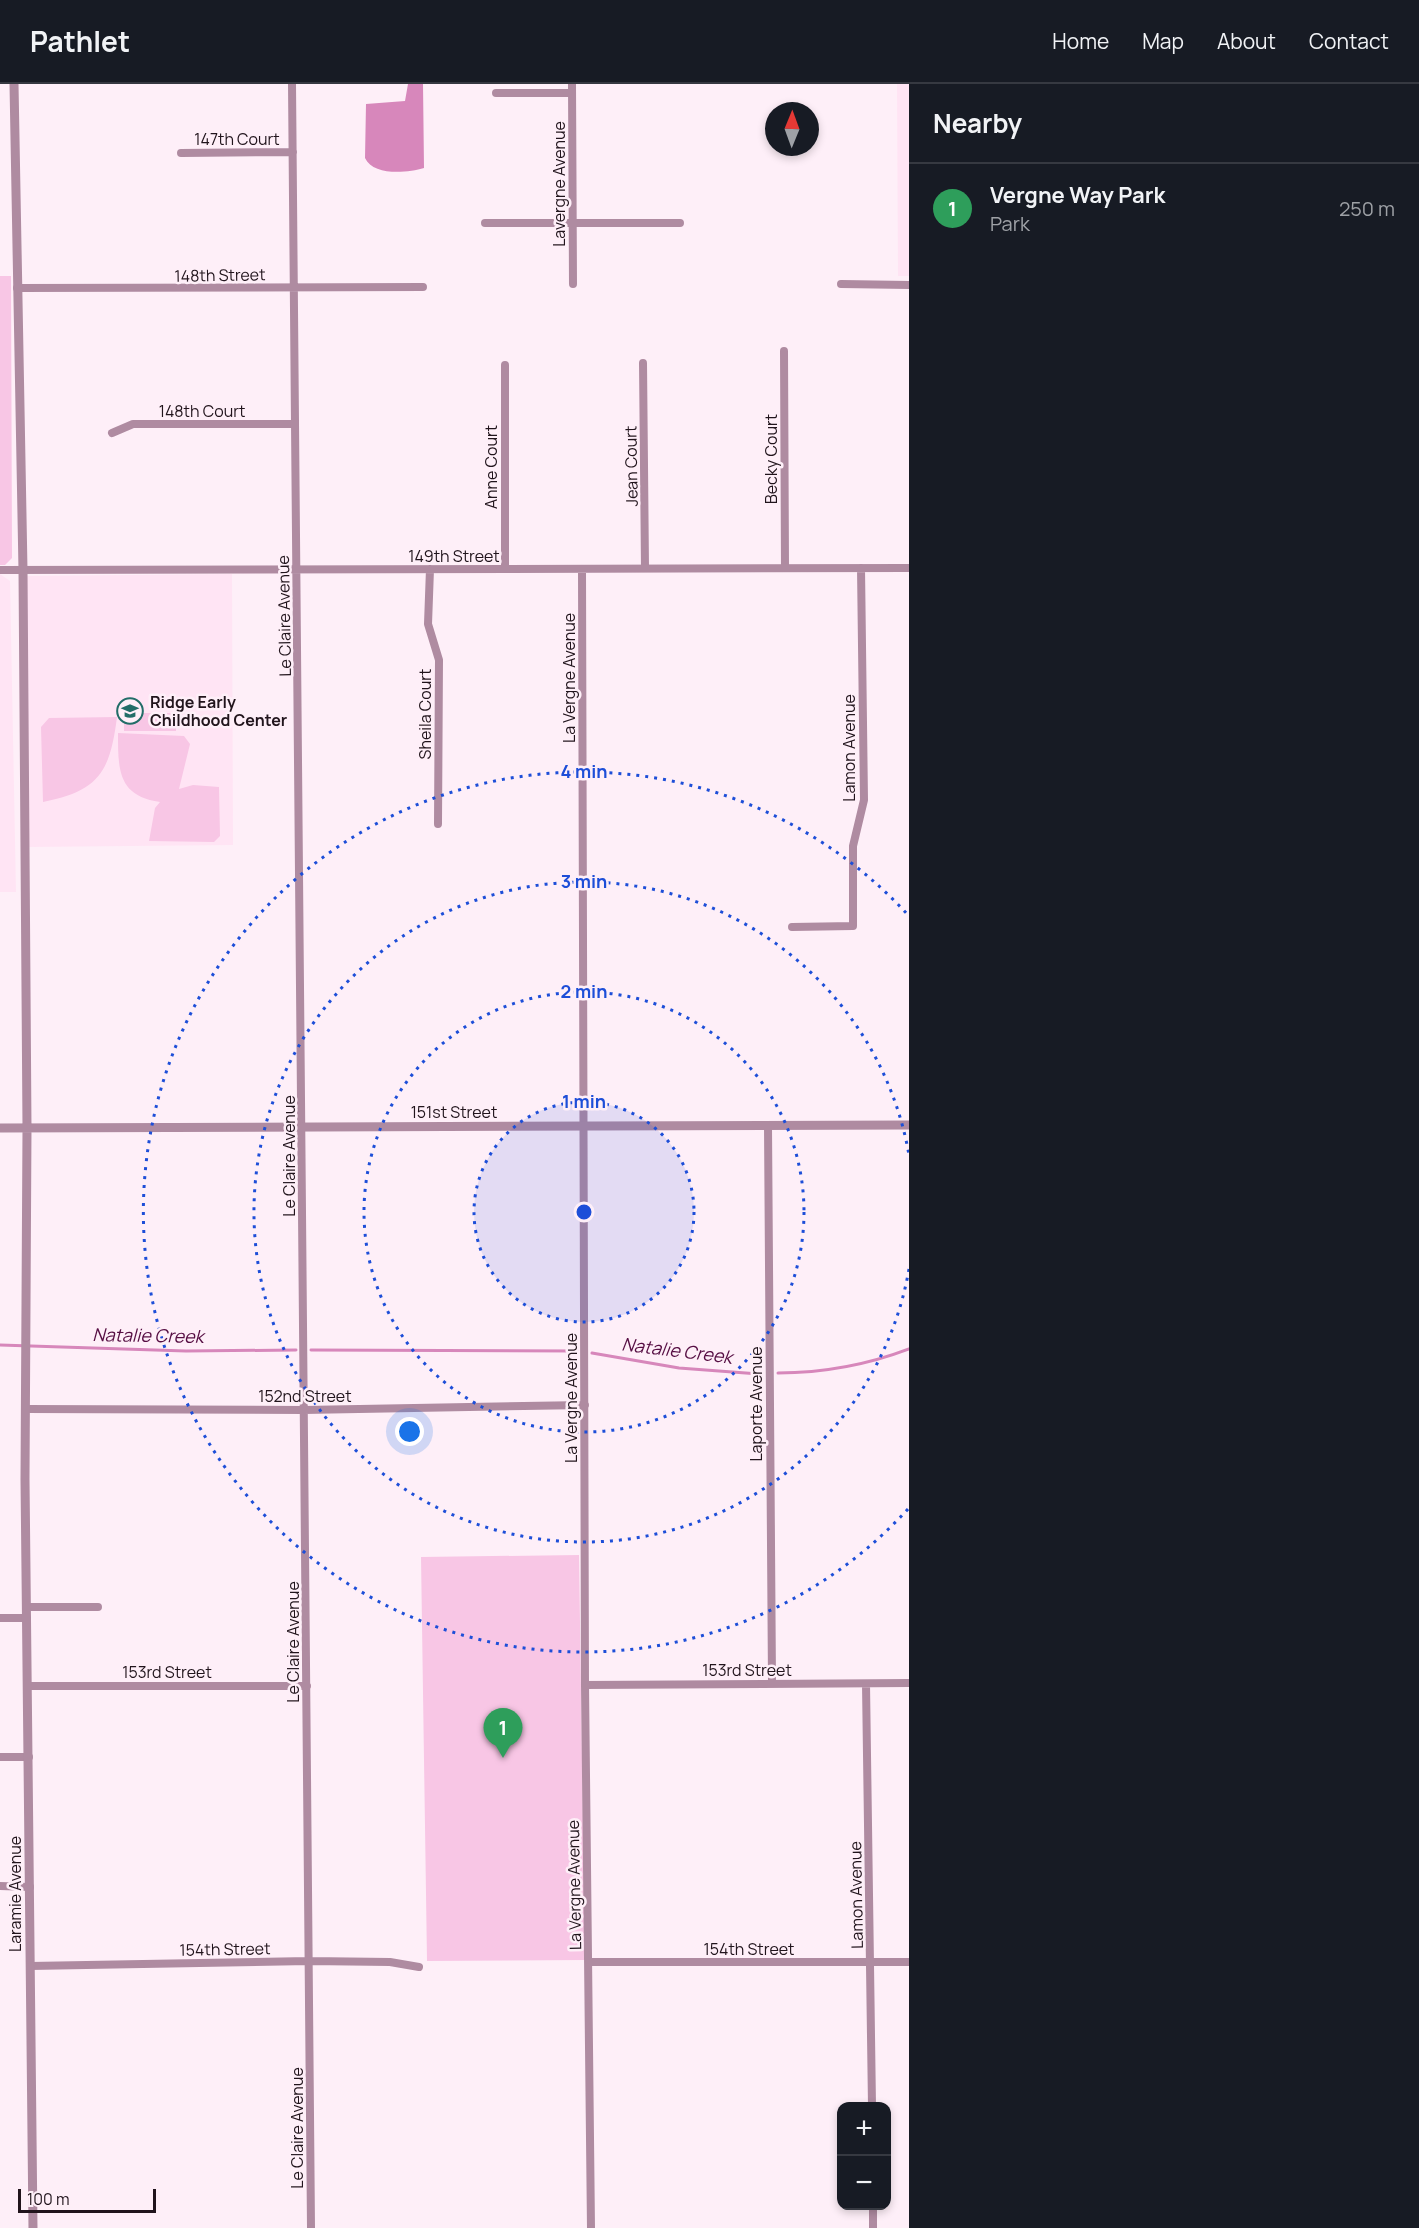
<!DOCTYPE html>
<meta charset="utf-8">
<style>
:root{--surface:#171b24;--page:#242831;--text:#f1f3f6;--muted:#9ea1a6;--line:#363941;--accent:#b45309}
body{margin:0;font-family:Manrope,sans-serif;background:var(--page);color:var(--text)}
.controls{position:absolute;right:18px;bottom:18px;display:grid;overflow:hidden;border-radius:12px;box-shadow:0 3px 9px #0003}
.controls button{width:54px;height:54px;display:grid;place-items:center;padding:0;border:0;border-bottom:2px solid var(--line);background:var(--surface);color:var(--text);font:30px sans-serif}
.compass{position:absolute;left:765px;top:18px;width:54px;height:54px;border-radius:50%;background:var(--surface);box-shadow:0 3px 9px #0003;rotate:1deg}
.scale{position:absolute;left:18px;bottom:15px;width:138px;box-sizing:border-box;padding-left:6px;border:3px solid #21141c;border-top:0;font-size:16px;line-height:21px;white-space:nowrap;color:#21141c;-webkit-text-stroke:4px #feeff8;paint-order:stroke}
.you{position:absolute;left:410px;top:1348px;width:21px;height:21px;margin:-15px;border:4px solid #fff;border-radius:50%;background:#1a73e8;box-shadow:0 0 0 9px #1a73e833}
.badge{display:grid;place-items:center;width:39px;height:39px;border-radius:50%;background:var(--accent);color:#fff;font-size:20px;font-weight:700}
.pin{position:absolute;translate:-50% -50px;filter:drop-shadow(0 2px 3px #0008)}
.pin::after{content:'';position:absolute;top:32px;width:21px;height:18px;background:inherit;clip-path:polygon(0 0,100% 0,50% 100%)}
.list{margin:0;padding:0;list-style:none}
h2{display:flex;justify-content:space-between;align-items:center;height:78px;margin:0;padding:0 24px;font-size:26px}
h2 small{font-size:20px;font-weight:400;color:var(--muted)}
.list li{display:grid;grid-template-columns:39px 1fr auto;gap:18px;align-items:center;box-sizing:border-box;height:90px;padding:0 24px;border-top:2px solid var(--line)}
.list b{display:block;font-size:22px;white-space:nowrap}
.list p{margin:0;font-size:20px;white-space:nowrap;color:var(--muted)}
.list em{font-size:20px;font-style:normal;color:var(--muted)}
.map{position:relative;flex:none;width:909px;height:2144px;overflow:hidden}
header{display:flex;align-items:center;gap:36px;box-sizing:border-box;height:84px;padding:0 30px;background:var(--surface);border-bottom:2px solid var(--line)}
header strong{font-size:28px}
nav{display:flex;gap:33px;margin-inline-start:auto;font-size:21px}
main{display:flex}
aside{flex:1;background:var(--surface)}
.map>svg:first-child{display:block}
.built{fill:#ffe4f4}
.green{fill:#f8c6e5}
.water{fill:#d787bb}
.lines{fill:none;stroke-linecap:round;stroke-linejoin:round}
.stream{stroke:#d787bb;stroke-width:3}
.minor{stroke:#af8ba1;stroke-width:8}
.tertiary{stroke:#af8ba1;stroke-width:9}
.ring{fill:none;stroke:#1d4ed8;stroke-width:3;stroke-dasharray:3 6}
.labels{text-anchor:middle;stroke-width:5;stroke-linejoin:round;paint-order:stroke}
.street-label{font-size:16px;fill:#21141c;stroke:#feeff8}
.poi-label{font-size:16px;font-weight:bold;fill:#21141c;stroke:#feeff8;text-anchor:start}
.water-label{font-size:18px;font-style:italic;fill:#560e43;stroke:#feeff8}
.centre{fill:#1d4ed8;stroke:#feeff8;stroke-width:3}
.ring-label{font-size:18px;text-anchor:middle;font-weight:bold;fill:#1d4ed8;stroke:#feeff8;stroke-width:5;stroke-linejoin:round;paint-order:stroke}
</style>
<header>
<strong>Pathlet</strong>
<nav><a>Home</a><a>Map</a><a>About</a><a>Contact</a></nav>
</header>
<main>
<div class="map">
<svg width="909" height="2144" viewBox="0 0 909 2144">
<rect width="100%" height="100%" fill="#feeff8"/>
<path class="built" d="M897,0h12v192h-11z
M0,490l10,7 6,311h-16z
M232,490l1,271 -205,2 -2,-271z"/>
<path class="green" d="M0,192h11l1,282 -7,7h-5z
M124,629h52v18h-52z
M117,633c-7,55 -18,74 -74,85l-2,-75 8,-9z
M118,649l66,3 6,8 -11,45 14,-4 26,2 1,49 -6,6 -65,-1 6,-33 5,-6c-42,-6 -42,-32 -42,-69z
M579,1471l6,405 -158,1 -6,-404z"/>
<path class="water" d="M408,0h15l1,84c-17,5 -51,8 -59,-10l1,-54 39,-3z"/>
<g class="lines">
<path class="stream" d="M0,1261l186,6 110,-1
M311,1266l266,1
M592,1269l87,15 80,6
M778,1289c45,0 89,-8 131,-24"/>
<path class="minor" d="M292,0l19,2144
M572,0l1,200
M496,9h76
M181,69l112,-1
M485,139h195
M841,200l68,1
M17,204l406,-1
M784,267l1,216
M643,279l2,205
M505,281v204
M112,349l21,-9h162
M430,485l-2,55 11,36 -1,164
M582,485l3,1116 6,543
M0,486l909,-2
M792,843l61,-1v-80l11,-46 -3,-232
M768,1042l4,557
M26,1325l278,1 281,-5
M26,1523h72
M0,1534h27
M866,1600l6,422
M585,1601l324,-2
M28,1602h279
M0,1673h29
M0,1802l30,1
M588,1878h321
M30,1882l279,-5 81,1 29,5
M873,2122v22"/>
<path class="tertiary" d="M14,0l9,486 4,558 -2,351 8,749
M0,1044l909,-3"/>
</g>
<circle cx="584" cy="1128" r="110" fill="#1d4ed8" fill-opacity=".12"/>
<g class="ring">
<circle cx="584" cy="1128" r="110"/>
<circle cx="584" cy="1128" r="220"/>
<path d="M909 1185A330 330 0 1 1 909 1071"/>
<path d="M908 1425A440 440 0 1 1 908 831"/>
</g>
<defs>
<g id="school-ring" transform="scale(1.35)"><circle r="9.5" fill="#feeff8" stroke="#226d68" stroke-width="1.5"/><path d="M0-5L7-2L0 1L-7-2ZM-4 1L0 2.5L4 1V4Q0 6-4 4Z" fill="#226d68"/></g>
</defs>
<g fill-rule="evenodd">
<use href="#school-ring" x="130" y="627"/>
</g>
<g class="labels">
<g class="street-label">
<text x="237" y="61">147th Court</text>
<text transform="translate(559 100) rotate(-90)" y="6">Lavergne Avenue</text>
<text transform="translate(220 191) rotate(-1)" y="6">148th Street</text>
<text x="202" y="333">148th Court</text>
<text transform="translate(771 375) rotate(-90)" y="6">Becky Court</text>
<text transform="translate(631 382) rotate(-91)" y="6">Jean Court</text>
<text transform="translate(491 383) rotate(-90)" y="6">Anne Court</text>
<text x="454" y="478">149th Street</text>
<text transform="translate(284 532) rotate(-91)" y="6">Le Claire Avenue</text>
<text transform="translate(569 594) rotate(-90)" y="6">La Vergne Avenue</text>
<text transform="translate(425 630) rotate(-90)" y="6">Sheila Court</text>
<text transform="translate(849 664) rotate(-90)" y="6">Lamon Avenue</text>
<text x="454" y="1034">151st Street</text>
<text transform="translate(289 1072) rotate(-90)" y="6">Le Claire Avenue</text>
<text x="305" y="1318">152nd Street</text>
<text transform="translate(571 1314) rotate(-90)" y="6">La Vergne Avenue</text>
<text transform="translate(756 1320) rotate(-90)" y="6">Laporte Avenue</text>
<text transform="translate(293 1558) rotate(-90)" y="6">Le Claire Avenue</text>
<text x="747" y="1592">153rd Street</text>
<text x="167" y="1594">153rd Street</text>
<text transform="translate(574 1801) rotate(-91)" y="6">La Vergne Avenue</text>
<text transform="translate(15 1810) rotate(-90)" y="6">Laramie Avenue</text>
<text transform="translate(856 1811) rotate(-91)" y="6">Lamon Avenue</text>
<text transform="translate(225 1865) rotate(-1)" y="6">154th Street</text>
<text x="749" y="1871">154th Street</text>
<text transform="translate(297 2044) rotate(-90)" y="6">Le Claire Avenue</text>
</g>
<g class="poi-label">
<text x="150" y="624">Ridge Early<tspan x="150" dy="18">Childhood Center</tspan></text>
</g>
<g class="water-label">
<text transform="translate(148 1252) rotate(1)" y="6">Natalie Creek</text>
<text transform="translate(677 1267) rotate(7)" y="6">Natalie Creek</text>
</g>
</g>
<circle cx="584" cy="1128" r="9" class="centre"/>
<g class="ring-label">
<text x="584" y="694">4 min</text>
<text x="584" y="804">3 min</text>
<text x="584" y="914">2 min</text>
<text x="584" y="1024">1 min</text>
</g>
</svg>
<div class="controls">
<button>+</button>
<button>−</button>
</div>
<svg class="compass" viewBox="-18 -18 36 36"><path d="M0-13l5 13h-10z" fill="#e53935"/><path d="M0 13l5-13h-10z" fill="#9ea1a6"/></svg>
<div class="scale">100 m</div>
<div class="you"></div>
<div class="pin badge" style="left:503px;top:1674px;background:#2e9e5b">1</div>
</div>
<aside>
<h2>Nearby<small></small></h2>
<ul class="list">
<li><span class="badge" style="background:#2e9e5b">1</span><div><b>Vergne Way Park</b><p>Park</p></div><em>250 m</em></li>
</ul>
</aside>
</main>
